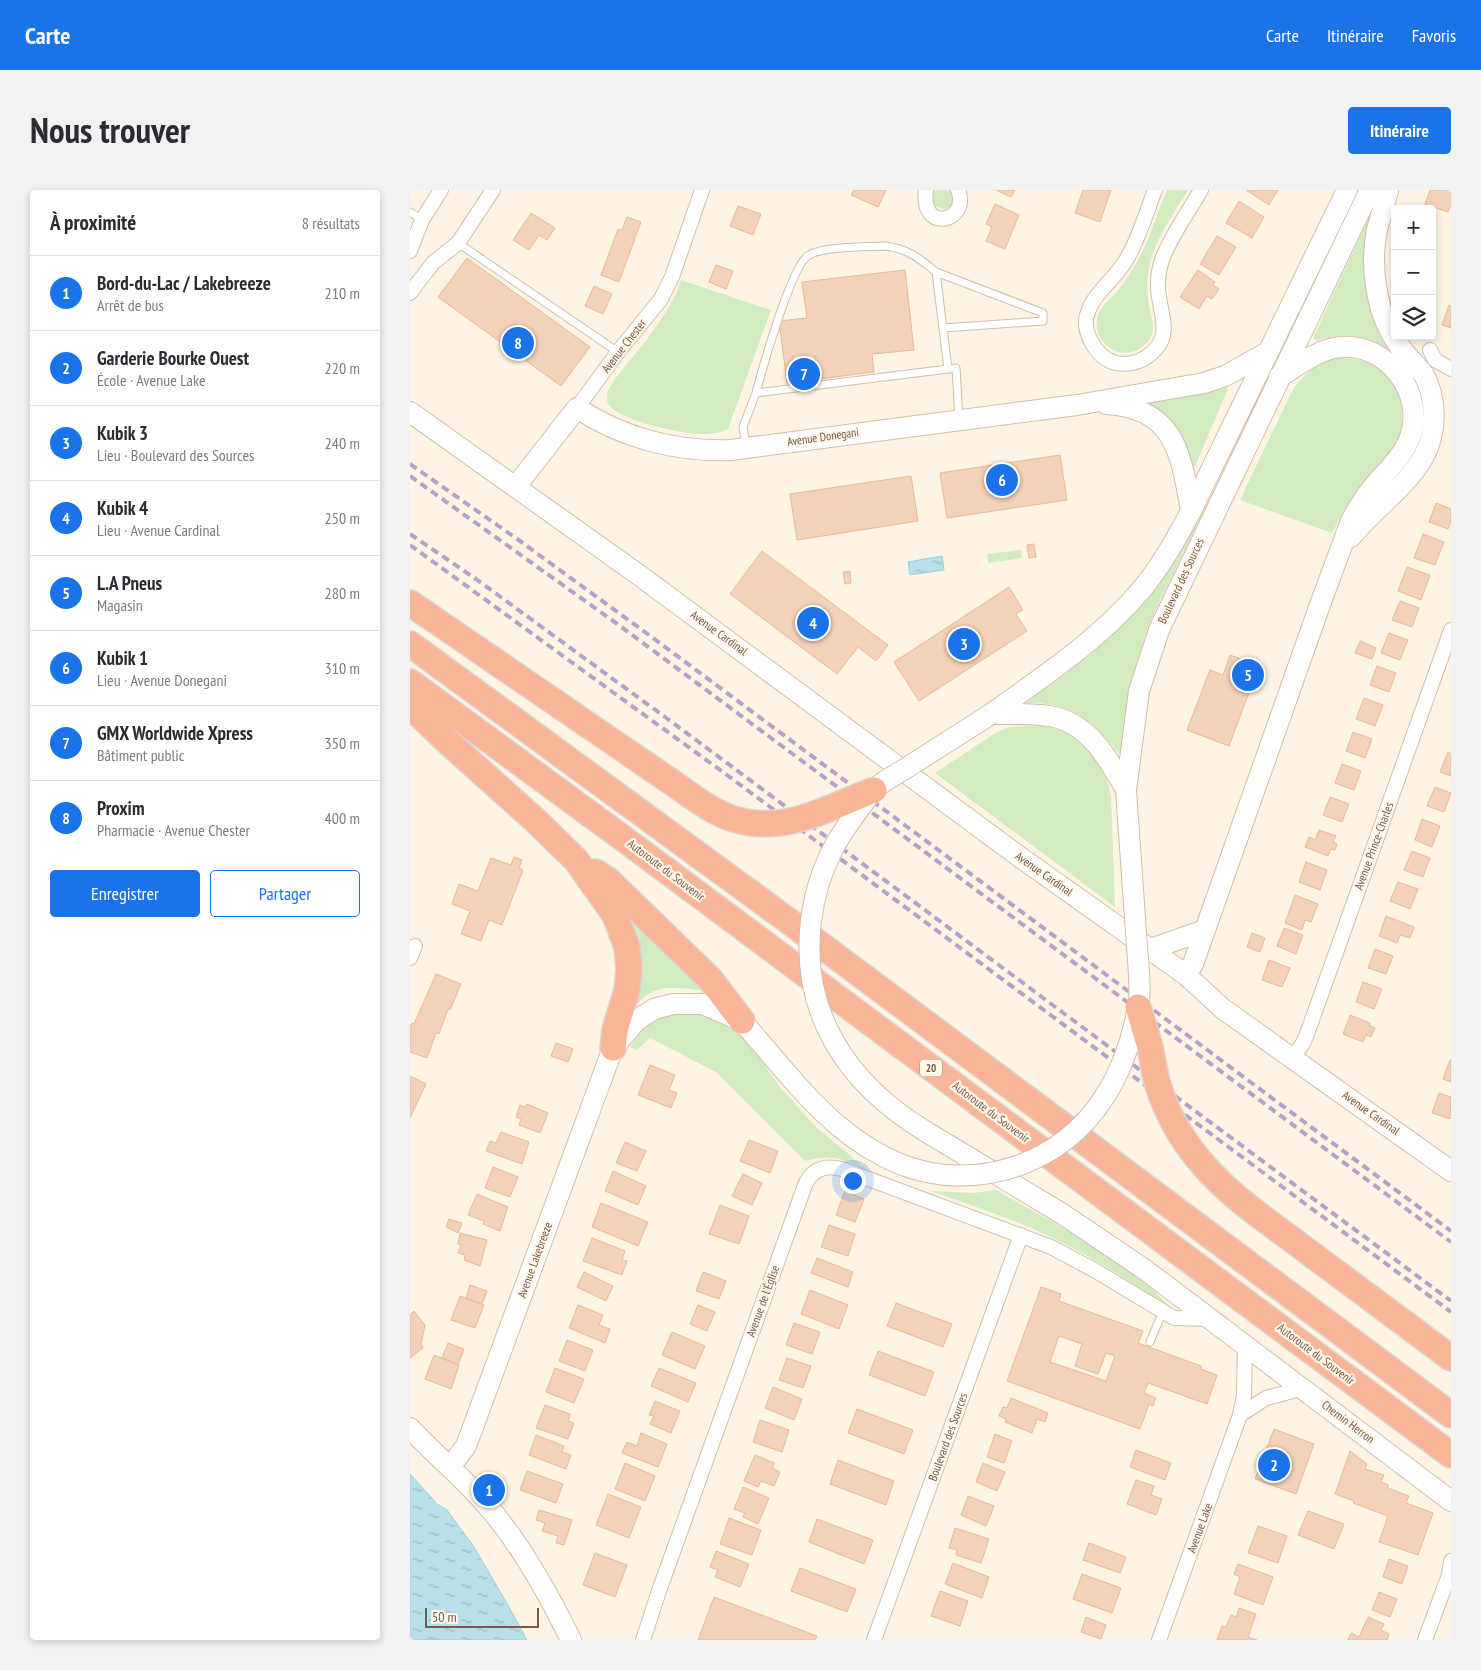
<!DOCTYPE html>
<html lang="fr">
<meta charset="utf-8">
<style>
:root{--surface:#fff;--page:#f2f2f3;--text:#2b2b33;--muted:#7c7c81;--line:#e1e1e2;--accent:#1a73e8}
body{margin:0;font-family:"PT Sans Narrow",sans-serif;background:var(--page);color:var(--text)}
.controls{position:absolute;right:15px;top:15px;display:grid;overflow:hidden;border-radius:5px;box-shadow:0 2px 8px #0003}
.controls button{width:45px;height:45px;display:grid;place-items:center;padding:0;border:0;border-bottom:1px solid var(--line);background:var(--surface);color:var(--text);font:25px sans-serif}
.scale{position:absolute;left:15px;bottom:12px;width:114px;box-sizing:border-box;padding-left:5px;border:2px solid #775a48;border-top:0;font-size:14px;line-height:18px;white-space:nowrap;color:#775a48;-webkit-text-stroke:4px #fff8eb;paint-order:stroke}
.you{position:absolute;left:442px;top:990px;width:18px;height:18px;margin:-12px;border:4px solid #fff;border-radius:50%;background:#1a73e8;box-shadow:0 0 0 8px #1a73e833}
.badge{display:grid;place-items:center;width:32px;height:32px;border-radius:50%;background:var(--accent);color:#fff;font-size:16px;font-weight:700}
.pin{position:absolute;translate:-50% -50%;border:2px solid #fff;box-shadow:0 1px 5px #0006}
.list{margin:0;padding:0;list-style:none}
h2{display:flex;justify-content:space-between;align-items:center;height:65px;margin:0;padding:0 20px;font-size:21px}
h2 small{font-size:16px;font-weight:400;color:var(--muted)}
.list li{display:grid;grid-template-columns:32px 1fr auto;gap:15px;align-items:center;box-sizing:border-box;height:75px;padding:0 20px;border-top:1px solid var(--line)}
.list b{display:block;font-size:19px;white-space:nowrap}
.list p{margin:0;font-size:16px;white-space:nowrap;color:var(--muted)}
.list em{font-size:16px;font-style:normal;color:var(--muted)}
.actions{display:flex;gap:10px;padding:15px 20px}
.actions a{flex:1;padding:11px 0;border:1px solid var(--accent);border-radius:5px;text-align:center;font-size:18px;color:var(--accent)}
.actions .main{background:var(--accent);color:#fff}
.icon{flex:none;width:28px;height:28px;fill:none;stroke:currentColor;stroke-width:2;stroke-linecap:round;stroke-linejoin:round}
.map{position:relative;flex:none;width:1041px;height:1450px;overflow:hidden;border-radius:5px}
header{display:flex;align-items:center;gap:30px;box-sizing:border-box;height:70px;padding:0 25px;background:var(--accent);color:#fff}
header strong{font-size:24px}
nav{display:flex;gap:28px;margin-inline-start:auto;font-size:18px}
.intro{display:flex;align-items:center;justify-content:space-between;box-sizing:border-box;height:120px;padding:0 30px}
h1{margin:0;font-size:35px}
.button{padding:12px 22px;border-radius:5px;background:var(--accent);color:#fff;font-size:18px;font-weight:700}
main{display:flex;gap:30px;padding:0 30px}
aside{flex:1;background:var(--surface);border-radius:5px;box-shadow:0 2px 8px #0003}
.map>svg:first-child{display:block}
.green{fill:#d2ebc1}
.water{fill:url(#water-ripples);stroke:#9dcfda}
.building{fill:#f4d2ba;stroke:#e7b99a;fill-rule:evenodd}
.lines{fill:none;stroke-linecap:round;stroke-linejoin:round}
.lane-casing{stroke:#d1beac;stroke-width:9}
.street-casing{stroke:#d1beac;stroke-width:16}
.secondary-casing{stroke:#d4bda9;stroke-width:22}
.highway-casing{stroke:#dcd4cf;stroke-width:28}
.lane{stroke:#fff;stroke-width:7}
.street{stroke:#fff;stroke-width:14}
.secondary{stroke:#fff;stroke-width:20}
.highway{stroke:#fab498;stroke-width:25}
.rail{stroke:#b7a2c7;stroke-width:4;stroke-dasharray:8 5;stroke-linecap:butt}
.secondary-bridge-casing{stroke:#d4bda9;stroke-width:22;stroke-linecap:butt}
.highway-bridge-casing{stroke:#dcd4cf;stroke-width:28;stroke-linecap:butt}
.secondary-bridge{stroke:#fff;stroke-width:20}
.highway-bridge{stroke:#fab498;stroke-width:25}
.labels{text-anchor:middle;stroke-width:4.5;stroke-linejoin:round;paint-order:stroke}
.shield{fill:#fff8eb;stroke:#a08979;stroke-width:1}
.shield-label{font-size:11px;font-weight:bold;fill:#775a48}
.street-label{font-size:12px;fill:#775a48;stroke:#fff8eb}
</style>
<header>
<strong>Carte</strong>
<nav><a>Carte</a><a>Itinéraire</a><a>Favoris</a></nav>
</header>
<div class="intro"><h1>Nous trouver</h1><a class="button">Itinéraire</a></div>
<main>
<aside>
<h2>À proximité<small>8 résultats</small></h2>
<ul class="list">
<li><span class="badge">1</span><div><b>Bord-du-Lac / Lakebreeze</b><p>Arrêt de bus</p></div><em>210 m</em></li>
<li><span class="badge">2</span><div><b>Garderie Bourke Ouest</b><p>École · Avenue Lake</p></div><em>220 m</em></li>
<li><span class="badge">3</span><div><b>Kubik 3</b><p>Lieu · Boulevard des Sources</p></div><em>240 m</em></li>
<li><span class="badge">4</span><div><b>Kubik 4</b><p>Lieu · Avenue Cardinal</p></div><em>250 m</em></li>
<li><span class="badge">5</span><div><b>L.A Pneus</b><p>Magasin</p></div><em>280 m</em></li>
<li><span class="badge">6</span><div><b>Kubik 1</b><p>Lieu · Avenue Donegani</p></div><em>310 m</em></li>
<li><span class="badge">7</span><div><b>GMX Worldwide Xpress</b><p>Bâtiment public</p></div><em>350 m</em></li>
<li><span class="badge">8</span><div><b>Proxim</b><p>Pharmacie · Avenue Chester</p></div><em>400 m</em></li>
</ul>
<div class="actions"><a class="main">Enregistrer</a><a>Partager</a></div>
</aside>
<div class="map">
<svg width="1041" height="1450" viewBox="0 0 1041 1450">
<defs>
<pattern id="water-ripples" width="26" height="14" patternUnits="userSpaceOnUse" patternTransform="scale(1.25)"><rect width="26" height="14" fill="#b7e0e8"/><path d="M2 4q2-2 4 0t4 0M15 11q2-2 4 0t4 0" fill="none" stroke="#9ab9be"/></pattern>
</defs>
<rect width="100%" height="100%" fill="#fdf4e4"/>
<path class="green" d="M524,0h17l4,5 -4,11 -5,4 -11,-4 -4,-10z
M757,0h21c-15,25 -38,56 -40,85 -1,8 -1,16 0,23 2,20 14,38 -9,51 -22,13 -49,-10 -41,-34 3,-8 10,-14 16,-20 7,-8 13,-16 18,-25 16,-25 24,-53 35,-80z
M968,8l-8,38 24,121c-20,-23 -51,-26 -78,-16l-3,-3z
M271,90l90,30 -43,119c-8,3 -14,5 -23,5 -18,1 -89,-13 -97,-31 -4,-8 1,-14 5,-21 24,-32 55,-63 68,-102z
M928,168c47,-2 75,37 61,82l-53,67 -14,26 -92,-33 53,-111c12,-17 24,-26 45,-31z
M815,197l3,2 -33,77h-4l-49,-65 60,-8z
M792,321h2l-47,96 -11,25 -12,41 -11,56 -2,23 -3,1c-22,-31 -51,-52 -91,-50l-1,-4 26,-15 39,-30 38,-37z
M611,360l1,8 -34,5 -1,-9z
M616,536c6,0 14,-1 20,0 37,7 58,35 65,70l4,111 -180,-134 62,-41 13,-5z
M223,721l81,82c-21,-3 -47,-11 -67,2 -6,4 -12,11 -18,16l-4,-94z
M272,821l17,1 38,17 16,19 26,38 37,41 52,43c-26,-11 -35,-16 -63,-9l-89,-89 -66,-34 -13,12 -7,-3 19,-25 15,-7z
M586,1000c58,34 131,68 176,119 -38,-25 -76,-50 -117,-70 -40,-20 -83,-33 -124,-48l43,2z"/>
<path class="water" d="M532,366l2,14 -34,5 -2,-13z
M0,1284l27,30 10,6 27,37 35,60 18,33h-117z"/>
<path class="building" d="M444,0h32l-8,17 -27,-12z
M586,0h19l-4,7z
M673,0h28l-11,32 -25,-9z
M836,0h32l-9,15z
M1020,0h21v14l-3,8 -23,-8z
M829,11l25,16 -12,21 -26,-15z
M585,14l24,11 -14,34 -19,-8 6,-14 -6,-3z
M328,16l23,8 -8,21 -23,-9z
M121,23l24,15 -8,12 -8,-5 -10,15 -16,-10z
M217,27l14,5 -22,60 -18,-7 17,-46 4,1z
M807,46l19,11 -17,28 -19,-11z
M57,68l123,89 -29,39 -123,-89z
M306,75l17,6 -7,18 -17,-7z
M495,80l9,80 -42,4 2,18 -87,11 -8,-62 28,-3 -5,-36z
M788,80l17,12 -2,3 6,4 -7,10 -5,-3 -8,13 -19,-12z
M184,96l18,8 -9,20 -18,-8z
M1039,115l2,1v22l-9,-3z
M650,265l7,45 -120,18 -7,-45z
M501,286l7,45 -121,19 -7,-46z
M1026,313l15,6v12l-3,8 -19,-7z
M1013,344l21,8 -9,23 -21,-7z
M624,354l2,13 -7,1 -2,-13z
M352,361l126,94 -12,16 -18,-14 -21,27 -107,-80z
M997,377l23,8 -9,25 -23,-9z
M440,381l1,12 -6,1 -2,-12z
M599,397l14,23 -7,4 11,17 -108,70 -25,-39z
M990,411l19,7 -7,19 -20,-7z
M979,443l19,7 -8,20 -19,-7z
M950,451l16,7 -4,11 -17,-6z
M820,465l29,11 -30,80 -42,-16 23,-60 13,5z
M967,476l19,7 -7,19 -19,-7z
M954,508l19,7 -8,21 -19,-7z
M943,542l19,7 -7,19 -19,-7z
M1038,562l3,2v22l-11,-4z
M932,574l19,7 -7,19 -19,-7z
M1025,597l16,6 -7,19 -17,-6z
M920,607l19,7 -7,18 -19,-7z
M1012,629l18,7 -8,21 -17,-7z
M909,640l17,6 -3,6 4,2 -2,6 -4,-1 -3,7 -23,-9 4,-10 6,3z
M1002,661l18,7 -7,19 -19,-7z
M104,667l8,3 -3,8 4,2 -21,55 -13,-5 -8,21 -20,-7 9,-23 -18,-7 7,-20 19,7 13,-33 20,7z
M896,672l21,8 -7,20 -21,-8z
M988,692l20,7 -8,20 -20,-8z
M885,705l23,9 -7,18 -6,-2 -3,10 -17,-7z
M976,726l28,11 -4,11 -10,-3 -3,8 -18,-7z
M874,738l19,7 -7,19 -19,-8z
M842,743l13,5 -5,14 -13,-5z
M965,759l18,7 -7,18 -18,-6z
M859,770l21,8 -8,19 -20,-7z
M26,784l25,10 -11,26 -2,-1 -9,25 -3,-1 -9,25 -17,-6v-24l2,-5 2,1z
M953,792l19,7 -8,20 -18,-7z
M940,825l20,8 -1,2 6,3 -4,9 -5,-2 -3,7 -20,-8z
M146,853l17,6 -5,13 -17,-6z
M1040,870h1v22l-8,-3z
M240,875l25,10 -6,15 8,3 -6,15 -33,-13z
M0,886l16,8 -16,34z
M1029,903l12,4 -1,22 -18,-6z
M117,914l21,9 -8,20 -21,-8 2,-6 -5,-2 4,-12 5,2z
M91,942l28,10 -7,22 -36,-13 4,-10 6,2z
M339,950l29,11 -8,22 -30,-12z
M215,952l21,9 -9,20 -21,-8z
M83,977l25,10 -8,20 -25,-9z
M203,981l33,15 -8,19 -33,-14z
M333,984l19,9 -10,22 -20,-9z
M435,1001l19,8 -9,23 -19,-7z
M67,1004l31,13 -8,24 -17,-7 1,-3 -16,-6z
M191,1013l47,19 -10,24 -46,-19z
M310,1015l29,11 -10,28 -30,-10z
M39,1029l13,4 -4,10 -12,-6z
M419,1035l26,9 -7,22 -27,-9z
M50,1043l27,7 -7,26 -16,-6 1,-5 -7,-2 3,-8 -3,-1z
M182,1048l33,13 -3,9 5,1 -5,14 -39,-14z
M407,1068l36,14 -5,15 -37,-14z
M174,1082l29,14 -7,15 -29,-14z
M293,1082l23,9 -7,18 -23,-8z
M60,1095l17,6 -5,13 -16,-6z
M631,1097l20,7 -2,7 84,30 -5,12 63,23v3l16,6 -10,29 -59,-21 -4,10 12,5 -3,8 -4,-2 -9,25 -133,-48zM649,1146l23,8 -7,22 23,8 8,-21 9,3 -9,25 -56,-19z
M400,1100l38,15 -9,24 -38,-15z
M50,1106l24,9 -9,23 -24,-8z
M486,1113l56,21 -9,23 -56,-21z
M168,1115l25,10 -4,10 11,4 -5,14 -36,-15z
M288,1115l17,7 -8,19 -17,-7z
M4,1121l11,14 -4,19 2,4 -13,10v-43z
M384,1133l26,9 -8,22 -26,-9z
M262,1142l33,14 -10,23 -33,-14z
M157,1150l26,10 -8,21 -26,-10z
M38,1153l16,6 -6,16 -16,-7z
M468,1161l56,21 -9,24 -56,-21z
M24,1165l25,10 -8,24 -26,-10z
M377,1168l24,8 -8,22 -24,-8z
M145,1178l29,11 -10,24 -28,-11z
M249,1178l37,15 -8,19 -37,-16z
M363,1197l29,12 -8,21 -29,-12z
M601,1208l37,15 -3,9 -8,-3 -5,14 -27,-11 1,-3 -7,-3 4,-9 4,1z
M245,1211l25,10 -9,22 -21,-9 4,-8 -5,-1z
M135,1215l25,9 -2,7 6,2 -6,16 -32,-11z
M447,1219l56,21 -9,24 -56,-21z
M350,1230l29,10 -7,22 -29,-10z
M864,1239l40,15 -18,50 -41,-15z
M231,1243l26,11 -9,23 -36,-14 5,-11 10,4z
M585,1244l17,7 -8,22 -17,-6z
M126,1245l28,11 -2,6 9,3 -5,14 -37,-14z
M726,1260l35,13 -6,17 -35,-13z
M940,1261l17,13 -2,5 19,6 -3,7 7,3v3l21,8 -3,7 27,10 -15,42 -39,-13 9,-26 -35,-13 1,-2 -19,-7z
M345,1265l19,8 -2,5 8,4 -6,14 -13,-5 -3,6 -14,-6z
M428,1270l56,21 -8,24 -56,-21z
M215,1273l30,13 -10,25 -30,-12z
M573,1273l22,9 -8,19 -21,-9z
M117,1281l36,13 -7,19 -36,-13z
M726,1290l18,6 -3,9 11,4 -6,16 -29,-11z
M333,1297l26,11 -11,26 -15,-7 2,-4 -11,-4z
M198,1304l33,13 -12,31 -33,-13z
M558,1306l26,10 -8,20 -25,-11z
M129,1320l33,10 -8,25 -8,-2 2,-7 -16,-5 3,-8 -9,-3z
M898,1321l36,13 -10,25 -36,-14z
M319,1328l32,12 -9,25 -32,-11z
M407,1329l56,21 -9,24 -55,-22z
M848,1336l29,10 -9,27 -30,-10z
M545,1338l34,11 -8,24 -25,-8 1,-5 -8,-2z
M679,1353l37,14 -6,16 -37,-13z
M306,1361l33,13 -9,23 -25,-10 3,-7 -8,-3z
M185,1363l32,12 -12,32 -32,-12z
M979,1369l19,7 -6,18 -19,-7z
M543,1373l36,14 -7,21 -37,-14z
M828,1374l35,13 -10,28 -29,-11 6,-17 -6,-3z
M390,1378l56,21 -9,23 -56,-21z
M672,1384l39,14 -9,25 -39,-14z
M530,1401l28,10 -8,25 -29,-10z
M969,1402l18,7 -7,18 -18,-7z
M304,1407l103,39 -2,4h-117z
M829,1418l17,6 -8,23 9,3h-40l5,-14 4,1 5,-12 5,2z
M676,1427l20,8 -5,14 -20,-7z
M958,1427l16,7 -3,6 8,4 -2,6h-39l3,-7 8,4z"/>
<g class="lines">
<g class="lane-casing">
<path id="lane" d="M0,22l12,8
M48,53l160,109
M533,138l100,-7v-8l-107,-41c4,33 8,65 12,97
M346,203c6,-23 36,-130 53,-138 16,-9 57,-8 76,-9 22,2 35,13 51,26
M336,256l-3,-19 13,-34 200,-25 3,51
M740,1152l13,-31"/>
</g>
<g class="street-casing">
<path id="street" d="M516,0c-6,45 45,31 32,0
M745,0c-9,23 -16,49 -29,70 -10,18 -32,33 -38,52 -4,9 -2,20 3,29 5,10 13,19 25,22 9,2 21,0 29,-5 27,-18 18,-35 14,-61 -2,-12 -1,-25 3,-37 8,-23 27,-49 39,-70
M0,61l12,-31 19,-30
M0,103l23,-30 25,-20 35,-53
M1020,160l5,10 16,9
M167,218l41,-56 43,-53 11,-22 30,-87
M0,768l5,-12
M882,869l10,-14 5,-11 144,-404
M830,1225l26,-17 38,-10
M233,1450l16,-49 146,-406c7,-16 20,-20 37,-16l209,78 45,24 78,47 36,1
M464,1450l147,-405
M749,1450l81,-225 4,-19 1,-52
M1015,1450l24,-65 2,-14"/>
</g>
<g class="secondary-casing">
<path id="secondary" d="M696,214c70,4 75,51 85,107
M0,222l229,163 378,280 155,110 14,10 37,34 228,162
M106,296l61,-78c45,30 99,44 154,42l346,-45 127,-22 21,-7 43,-24
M941,347c23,-29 55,-49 73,-81 13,-24 13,-57 0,-81 -6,-8 -13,-15 -20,-23 -10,-12 -18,-27 -23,-43 -7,-25 -9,-54 -4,-79 3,-13 8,-26 11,-40
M581,524c54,-39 108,-74 151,-125 20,-24 35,-51 49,-78l156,-321
M581,524c20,0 40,-1 59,2 39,7 58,42 76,74
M716,600l13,-99 20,-61 211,-440
M741,759l54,-19
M776,785l7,-11 128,-362 30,-81c8,-15 17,-29 28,-41 12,-13 25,-26 31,-43 16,-44 -24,-95 -70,-90 -22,2 -42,19 -61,30
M515,941l139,84 80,54 307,232
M0,1238c26,28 56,52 81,82 32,38 58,85 80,130
M40,1277l16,-21 147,-398 24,-28 17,-11 19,-5h30l39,17 42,49"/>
</g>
<g class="highway-casing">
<path id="highway" d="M0,413l254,174
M0,454l376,275 665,496
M0,492l214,157 827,616
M0,516l38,36 88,79 40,39 39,55 12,32 2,22 -2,21 -12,40 -2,18
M185,682l13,8 102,99 32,42
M846,1023l195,145"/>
</g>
<use href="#lane" class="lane"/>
<use href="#street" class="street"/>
<use href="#secondary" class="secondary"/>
<use href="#highway" class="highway"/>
<path class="rail" d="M0,274l110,77 129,94 802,596
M0,286l206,147 835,619
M0,344l66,45 189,138 786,584
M0,355l317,230 724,537"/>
<g class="secondary-bridge-casing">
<path id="secondary-bridge" d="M374,880c32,38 69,75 116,94 75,30 163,0 205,-68 17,-26 27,-58 33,-88 4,-19 -1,-55 -2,-75 -3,-48 -7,-96 -10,-143
M515,941c-77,-47 -125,-117 -114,-210 3,-25 10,-49 22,-72 8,-16 19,-30 29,-44 4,-5 7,-11 11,-15 10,-9 24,-16 35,-23 28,-18 56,-36 83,-53"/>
</g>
<g class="highway-bridge-casing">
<path id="highway-bridge" d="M254,587c23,15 47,36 73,43 49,14 93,-13 137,-30
M728,817c4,13 8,27 12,40 3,13 4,25 8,38 17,55 53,94 98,128"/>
</g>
<use href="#secondary-bridge" class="secondary-bridge"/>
<use href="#highway-bridge" class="highway-bridge"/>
</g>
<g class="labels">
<rect class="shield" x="510" y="869.5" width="22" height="17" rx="4"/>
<g class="shield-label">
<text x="521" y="882">20</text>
</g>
<g class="street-label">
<text transform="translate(214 156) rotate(-52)" y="4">Avenue Chester</text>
<text transform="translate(413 247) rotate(-8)" y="4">Avenue Donegani</text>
<text transform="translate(771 391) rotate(-65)" y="4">Boulevard des Sources</text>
<text transform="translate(309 443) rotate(36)" y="4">Avenue Cardinal</text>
<text transform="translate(964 656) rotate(-70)" y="4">Avenue Prince-Charles</text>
<text transform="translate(256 680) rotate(37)" y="4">Autoroute du Souvenir</text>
<text transform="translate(634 684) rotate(35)" y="4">Avenue Cardinal</text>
<text transform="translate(581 922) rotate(37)" y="4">Autoroute du Souvenir</text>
<text transform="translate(961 923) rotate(35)" y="4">Avenue Cardinal</text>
<text transform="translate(125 1070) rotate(-70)" y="4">Avenue Lakebreeze</text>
<text transform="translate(353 1111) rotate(-70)" y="4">Avenue de l'Église</text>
<text transform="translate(906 1164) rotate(37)" y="4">Autoroute du Souvenir</text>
<text transform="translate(938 1232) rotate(37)" y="4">Chemin Herron</text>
<text transform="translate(538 1247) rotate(-70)" y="4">Boulevard des Sources</text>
<text transform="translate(790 1338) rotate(-70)" y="4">Avenue Lake</text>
</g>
</g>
</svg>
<div class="controls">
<button>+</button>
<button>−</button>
<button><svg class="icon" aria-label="layers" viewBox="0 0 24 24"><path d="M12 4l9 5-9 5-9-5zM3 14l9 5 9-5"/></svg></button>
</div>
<div class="scale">50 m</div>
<div class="you"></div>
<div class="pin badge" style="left:79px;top:1300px">1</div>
<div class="pin badge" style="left:864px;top:1275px">2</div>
<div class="pin badge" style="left:554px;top:454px">3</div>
<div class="pin badge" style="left:403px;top:433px">4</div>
<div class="pin badge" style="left:838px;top:485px">5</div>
<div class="pin badge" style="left:592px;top:290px">6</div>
<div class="pin badge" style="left:394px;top:184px">7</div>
<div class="pin badge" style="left:108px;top:153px">8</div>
</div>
</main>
